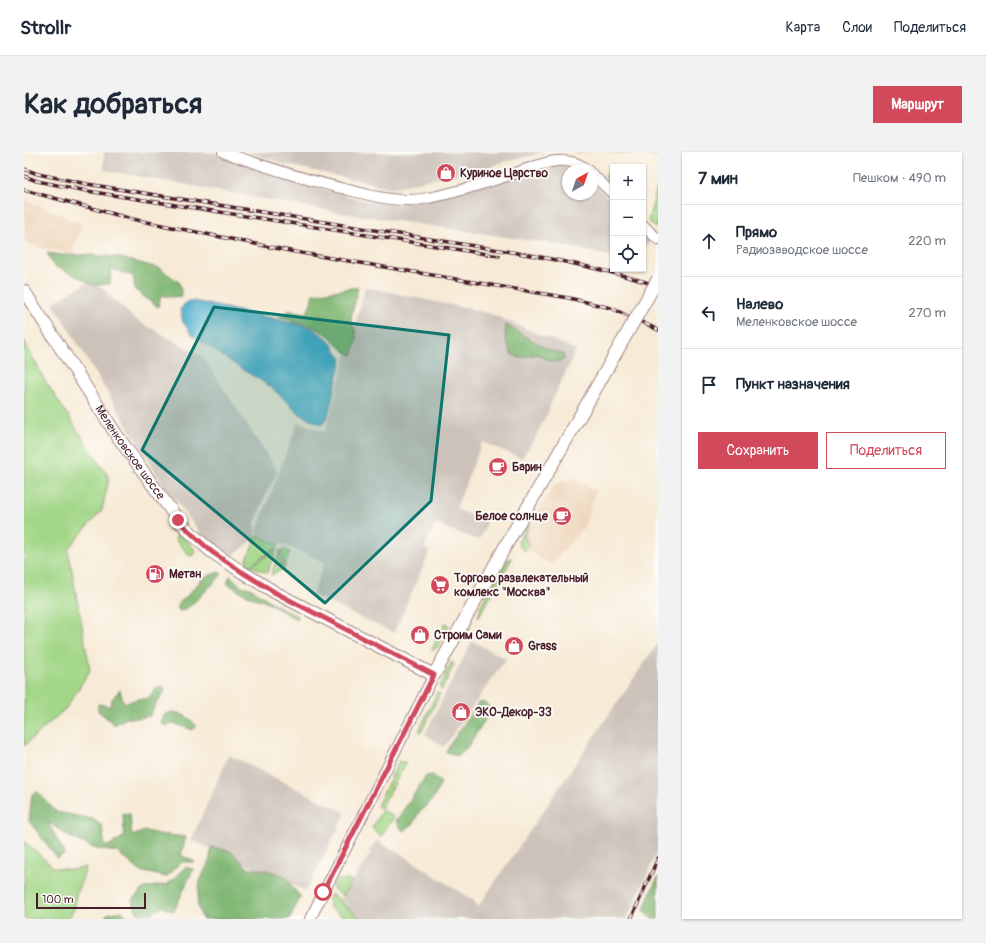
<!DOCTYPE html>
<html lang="ru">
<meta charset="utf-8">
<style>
:root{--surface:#fff;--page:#f2f2f3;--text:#1f2937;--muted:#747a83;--line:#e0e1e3;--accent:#d1495b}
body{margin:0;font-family:Pangolin,sans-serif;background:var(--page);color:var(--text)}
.controls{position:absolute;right:12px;top:12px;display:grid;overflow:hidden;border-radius:0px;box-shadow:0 1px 3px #0004}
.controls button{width:36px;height:36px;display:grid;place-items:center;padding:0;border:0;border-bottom:1px solid var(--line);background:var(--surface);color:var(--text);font:20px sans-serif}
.compass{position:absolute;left:538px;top:12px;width:36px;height:36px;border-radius:50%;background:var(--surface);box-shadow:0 1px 3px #0004;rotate:40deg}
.scale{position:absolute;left:12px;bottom:10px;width:110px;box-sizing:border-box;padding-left:4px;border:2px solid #4a1f2b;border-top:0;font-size:11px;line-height:14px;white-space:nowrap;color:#4a1f2b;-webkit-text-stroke:3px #fdfcf7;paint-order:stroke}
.stop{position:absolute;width:12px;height:12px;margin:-9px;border:3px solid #d1495b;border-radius:50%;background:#fff}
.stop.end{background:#d1495b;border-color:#fff;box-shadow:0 1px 4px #0008}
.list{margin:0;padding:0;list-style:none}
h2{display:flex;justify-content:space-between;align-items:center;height:52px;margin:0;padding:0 16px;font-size:17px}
h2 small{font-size:13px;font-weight:400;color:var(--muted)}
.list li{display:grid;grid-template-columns:26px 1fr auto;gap:12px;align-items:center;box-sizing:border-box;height:72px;padding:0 16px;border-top:1px solid var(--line)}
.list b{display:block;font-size:15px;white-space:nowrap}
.list p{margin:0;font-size:13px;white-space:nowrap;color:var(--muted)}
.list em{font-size:13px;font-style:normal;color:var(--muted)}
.actions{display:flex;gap:8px;padding:12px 16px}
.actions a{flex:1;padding:9px 0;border:1px solid var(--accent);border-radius:0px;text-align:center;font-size:14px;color:var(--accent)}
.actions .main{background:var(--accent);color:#fff}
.icon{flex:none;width:22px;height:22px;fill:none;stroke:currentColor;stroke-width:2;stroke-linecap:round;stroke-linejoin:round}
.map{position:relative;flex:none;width:634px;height:767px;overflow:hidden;border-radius:0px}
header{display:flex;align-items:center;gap:24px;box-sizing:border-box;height:56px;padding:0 20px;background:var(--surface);border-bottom:1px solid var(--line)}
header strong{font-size:19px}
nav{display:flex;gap:22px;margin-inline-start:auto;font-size:14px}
.intro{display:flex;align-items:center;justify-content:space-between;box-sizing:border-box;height:96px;padding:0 24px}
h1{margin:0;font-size:28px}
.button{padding:10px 18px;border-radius:0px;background:var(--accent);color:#fff;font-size:14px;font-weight:700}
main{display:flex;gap:24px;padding:0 24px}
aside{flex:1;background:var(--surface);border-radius:0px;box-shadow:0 1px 3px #0004}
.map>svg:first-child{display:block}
.built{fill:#eed6bb}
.industrial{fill:#ccc2b9}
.green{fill:#a3d788;stroke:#767b5a}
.forest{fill:#82b874;stroke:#666c50}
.water{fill:#4eadcd;stroke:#4c667c}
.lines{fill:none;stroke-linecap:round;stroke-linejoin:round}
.tertiary-casing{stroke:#a08480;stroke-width:12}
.secondary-casing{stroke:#a08480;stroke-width:14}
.tertiary{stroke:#fff;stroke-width:10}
.secondary{stroke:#fff;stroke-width:12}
.rail-casing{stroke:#4a1f2b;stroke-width:3.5}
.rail{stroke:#fdfcf7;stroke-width:2;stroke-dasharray:6;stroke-linecap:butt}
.secondary-bridge-casing{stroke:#a08480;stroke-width:14;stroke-linecap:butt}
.secondary-bridge{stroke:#fff;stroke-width:12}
.route{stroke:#d1495b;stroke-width:5}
.marked{fill:#0f766e;fill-opacity:0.2;stroke:#0f766e;stroke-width:3;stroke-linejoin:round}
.labels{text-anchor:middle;stroke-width:3.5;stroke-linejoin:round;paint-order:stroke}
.poi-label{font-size:12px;font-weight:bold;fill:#4a1f2b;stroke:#fdfcf7;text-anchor:start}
.street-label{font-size:12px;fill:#4a1f2b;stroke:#fdfcf7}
</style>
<header>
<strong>Strollr</strong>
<nav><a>Карта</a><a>Слои</a><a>Поделиться</a></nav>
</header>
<div class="intro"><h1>Как добраться</h1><a class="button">Маршрут</a></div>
<main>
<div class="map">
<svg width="634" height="767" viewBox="0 0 634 767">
<rect width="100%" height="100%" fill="#fdfcf7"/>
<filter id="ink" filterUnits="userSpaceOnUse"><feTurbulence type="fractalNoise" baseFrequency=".025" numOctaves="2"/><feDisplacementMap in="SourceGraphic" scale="8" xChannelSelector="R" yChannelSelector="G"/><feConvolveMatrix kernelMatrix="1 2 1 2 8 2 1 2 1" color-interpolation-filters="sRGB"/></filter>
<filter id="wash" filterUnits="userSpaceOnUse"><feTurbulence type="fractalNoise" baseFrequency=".012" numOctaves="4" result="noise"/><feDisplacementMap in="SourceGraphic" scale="16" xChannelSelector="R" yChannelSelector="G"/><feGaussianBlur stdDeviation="0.9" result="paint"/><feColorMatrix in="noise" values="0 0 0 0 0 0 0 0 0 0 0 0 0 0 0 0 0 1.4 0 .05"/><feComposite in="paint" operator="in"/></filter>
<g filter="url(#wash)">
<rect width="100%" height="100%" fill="#f7ead6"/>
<path class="built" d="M0,47l58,25 -10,29 -30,-4 -18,-8z
M550,326l22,14 -12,34 -33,39 -25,-16 3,-5 -5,-7 5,-12 16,-26 1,1 9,-15z"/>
<path class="industrial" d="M80,0h109l74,26 46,14 31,8 33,4 149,-37 17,-2 15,5h-10v24h24v-12l21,20v55l-47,-11 -79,-12 -146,-21 -237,-43z
M221,0h300l-45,11 -11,5 -11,3 -37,6 -49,11 -110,-24 -21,-8z
M550,0h84v4l-65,-4 -15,2z
M619,81l8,8 -8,8z
M69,127l41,40 68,37 76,116 -12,22 -11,29v16l-23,17 -24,-13 -47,-62 -108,-178z
M341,135l124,26 87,37 -26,55 -2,7 -13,26 -13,20 -40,-16 -26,67 30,12v5l-7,14 -18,-6 -26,-11 -11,26 6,2 -36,82 -82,-38 13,-33 -69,-29 42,-111 27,10z
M448,489l34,18 -62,88 -19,-13z
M634,493v205l-31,69h-265l-23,-17 32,-49 -2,-2 8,-11 7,5 11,5 79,51 4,6 177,-260z
M205,603l117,58 -40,78 -115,-51z"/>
<path class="green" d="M587,15h2v18l-8,-8z
M634,32v45l-10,-8z
M0,188l20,39 65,99 -7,32 -34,39 22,121 -23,37 -43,39z
M504,371l1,2 -5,12 5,7 -4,7 -6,-5 -1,-4z
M153,382l5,2 14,15 -1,3 -5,2 -15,-17z
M233,383l22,9 -1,3 -29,19 -4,-2z
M253,397l-10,24 -16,-7z
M260,397l6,3 -6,16 -2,-18z
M256,398l2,20 -11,5z
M488,406l-34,60 3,-13 26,-45z
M421,471l4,2 -11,22 -7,4z
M427,510l3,2 -12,26 -3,-2z
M413,540l3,2 -19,39 -2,-2z
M375,609l7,2 -25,45 -4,-2z
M358,658l12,7 -13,19 -9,-8z
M0,689l30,27 20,2 12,-3 -4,13 -6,14 -1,14 -7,11h-44z
M316,727l12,2 -9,15 -9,-6 -1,-4 3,-6z
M307,742l9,6 -1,2 23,17c-4,0 -8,0 -11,0 -6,-1 -16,-8 -21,-11l-2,-8z"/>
<path class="forest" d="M23,101l15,2h29l26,2 42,11 20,14 3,14 -12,1 -9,-2 -3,12 -23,-17 -2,-14 -22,-7 -1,15 -18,1 -12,-7 -26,-12z
M334,135l-7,32 6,19 -5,17 -9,-5 -15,-15 -19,-10 -16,-3 -4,-3 -10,-2 11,-7 17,3 7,-19z
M482,173l43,25 14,4 1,6 -11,2 -16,-8 -16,4 -9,-3 -7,-18z
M195,420l3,2 -10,11 -23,22 -10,4 -2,-6 10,-9 16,-18z
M206,424l11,10 9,2 28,18 21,11 -3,2 -29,-17 -14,-4 -14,-7 -12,-8z
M135,534l7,3 -12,18 -4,9 -10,2h-14l-11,7 -17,-14v-7l12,2 2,-7 8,-9 4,13 14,-4h9z
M459,550l9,7 -24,37 -10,10 -12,-4 1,-3 31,-46z
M148,560c12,1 17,6 25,14l-4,4 -20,-7 -6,3 -6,-2 3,-9z
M409,623l8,8 -7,14 -8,10 -7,5 -6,12 -10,7 -7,-10 30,-45z
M14,640l18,20 37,7 9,7 3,21 12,-6 7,-5 -1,-23 7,1 2,22 13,-5 14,3 27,3 -5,18 14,7h-14l-15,15 -26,-6 -23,-19 -21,-3 -28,-13 -20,-14 17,32 -8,4 -28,-37 3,-27z
M187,695l19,4 18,17 17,2 20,6 7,11 9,10 -12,22h-87l-5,-16 3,-22 10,-22z
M161,715l8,2 -19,42 -12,-4 -13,8 -12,-2 -5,-13 12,-12 24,-4z
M634,725v42h-6l-8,-9 6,-17z
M98,759l7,8h-25l3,-5z"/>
<path class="water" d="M170,149l116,26 18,12 14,20 -14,56 -6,10 -22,-11 -29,-27 -34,-21 -45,-31 -9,-13 -3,-12 5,-7z"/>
</g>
<g filter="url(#ink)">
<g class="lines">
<g class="tertiary-casing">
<path id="tertiary" d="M199,0c40,14 80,27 122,37 27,7 55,15 83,9 29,-5 57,-15 85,-24 14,-5 28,-11 43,-13 11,-1 23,2 32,9
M568,22l21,20
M619,73l8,8 7,6
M286,767l124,-244"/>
</g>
<g class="secondary-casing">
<g id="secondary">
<path id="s1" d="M0,139l92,143 62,86 14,14 20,18 30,20 34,21 158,82 72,-130 70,-122"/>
</g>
</g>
<use href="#tertiary" class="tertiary"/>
<use href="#secondary" class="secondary"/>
<g class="rail-casing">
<path id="rail" d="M0,17l14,5 49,10 443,71c43,8 86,17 128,31
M0,24l13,5 50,10 412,65
M0,38l108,29 163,33 274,46 42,10 39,18 8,4
M607,767l27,-61"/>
</g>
<use href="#rail" class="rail"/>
<g class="secondary-bridge-casing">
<path id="secondary-bridge" d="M552,271l82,-144"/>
</g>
<use href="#secondary-bridge" class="secondary-bridge"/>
</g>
</g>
<g class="lines" filter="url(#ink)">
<path class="route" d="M154,368l14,14 20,18 30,20 34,21 158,82 -111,217"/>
</g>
<path class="marked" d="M190,155l235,28 -18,166 -106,102 -183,-153z"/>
<defs>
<g id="shop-disc" transform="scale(1)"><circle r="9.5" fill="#d1495b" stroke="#fdfcf7"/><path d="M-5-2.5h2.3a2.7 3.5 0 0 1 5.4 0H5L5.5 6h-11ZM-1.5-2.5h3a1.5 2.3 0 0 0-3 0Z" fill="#fff"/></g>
<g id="cafe-disc" transform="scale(1)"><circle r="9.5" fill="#d1495b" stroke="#fdfcf7"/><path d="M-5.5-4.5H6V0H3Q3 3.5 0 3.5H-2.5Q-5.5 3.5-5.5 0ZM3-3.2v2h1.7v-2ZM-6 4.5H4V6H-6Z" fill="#fff"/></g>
<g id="fuel-disc" transform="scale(1)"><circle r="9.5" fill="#d1495b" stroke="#fdfcf7"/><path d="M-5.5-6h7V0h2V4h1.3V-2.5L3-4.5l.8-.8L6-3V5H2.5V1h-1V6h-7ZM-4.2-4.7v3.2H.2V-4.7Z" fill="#fff"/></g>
<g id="supermarket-disc" transform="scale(1)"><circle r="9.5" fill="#d1495b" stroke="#fdfcf7"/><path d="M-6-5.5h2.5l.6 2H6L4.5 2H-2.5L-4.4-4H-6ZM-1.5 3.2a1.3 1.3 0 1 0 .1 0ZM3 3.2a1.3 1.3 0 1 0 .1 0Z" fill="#fff"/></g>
</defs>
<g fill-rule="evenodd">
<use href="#shop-disc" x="422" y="21"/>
<use href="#cafe-disc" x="474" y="315"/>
<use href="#cafe-disc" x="538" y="364"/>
<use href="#fuel-disc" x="131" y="422"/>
<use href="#supermarket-disc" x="416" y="433"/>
<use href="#shop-disc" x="396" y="483"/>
<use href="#shop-disc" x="490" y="494"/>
<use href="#shop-disc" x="437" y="560"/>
</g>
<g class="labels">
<g class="poi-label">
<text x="436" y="25">Куриное Царство</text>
<text x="488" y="319">Барин</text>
<text x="524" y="368" text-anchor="end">Белое солнце</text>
<text x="145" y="426">Метан</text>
<text x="430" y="430">Торгово развлекательный<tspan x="430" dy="14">комлекс "Москва"</tspan></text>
<text x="410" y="487">Строим Сами</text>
<text x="504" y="498">Grass</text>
<text x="451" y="564">ЭКО-Декор-33</text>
</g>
<g class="street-label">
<text dy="4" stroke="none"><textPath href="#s1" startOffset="193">Меленковское шоссе</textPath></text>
</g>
</g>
</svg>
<div class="controls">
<button>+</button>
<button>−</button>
<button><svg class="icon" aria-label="locate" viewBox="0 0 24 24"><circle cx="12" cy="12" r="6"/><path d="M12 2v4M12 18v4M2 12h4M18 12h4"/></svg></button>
</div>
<svg class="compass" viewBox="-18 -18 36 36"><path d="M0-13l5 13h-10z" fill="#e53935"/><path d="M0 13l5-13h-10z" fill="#747a83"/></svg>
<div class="scale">100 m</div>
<div class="stop" style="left:299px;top:740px"></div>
<div class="stop end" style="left:154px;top:368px"></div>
</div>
<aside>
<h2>7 мин<small>Пешком · 490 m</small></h2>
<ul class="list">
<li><svg class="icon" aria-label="ahead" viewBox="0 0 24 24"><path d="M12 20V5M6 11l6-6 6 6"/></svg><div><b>Прямо</b><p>Радиозаводское шоссе</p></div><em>220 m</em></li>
<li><svg class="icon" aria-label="left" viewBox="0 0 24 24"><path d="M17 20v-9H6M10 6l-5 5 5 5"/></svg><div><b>Налево</b><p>Меленковское шоссе</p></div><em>270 m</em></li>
<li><svg class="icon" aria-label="arrive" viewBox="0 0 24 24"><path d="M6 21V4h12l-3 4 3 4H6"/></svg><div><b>Пункт назначения</b></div></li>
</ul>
<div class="actions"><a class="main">Сохранить</a><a>Поделиться</a></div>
</aside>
</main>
